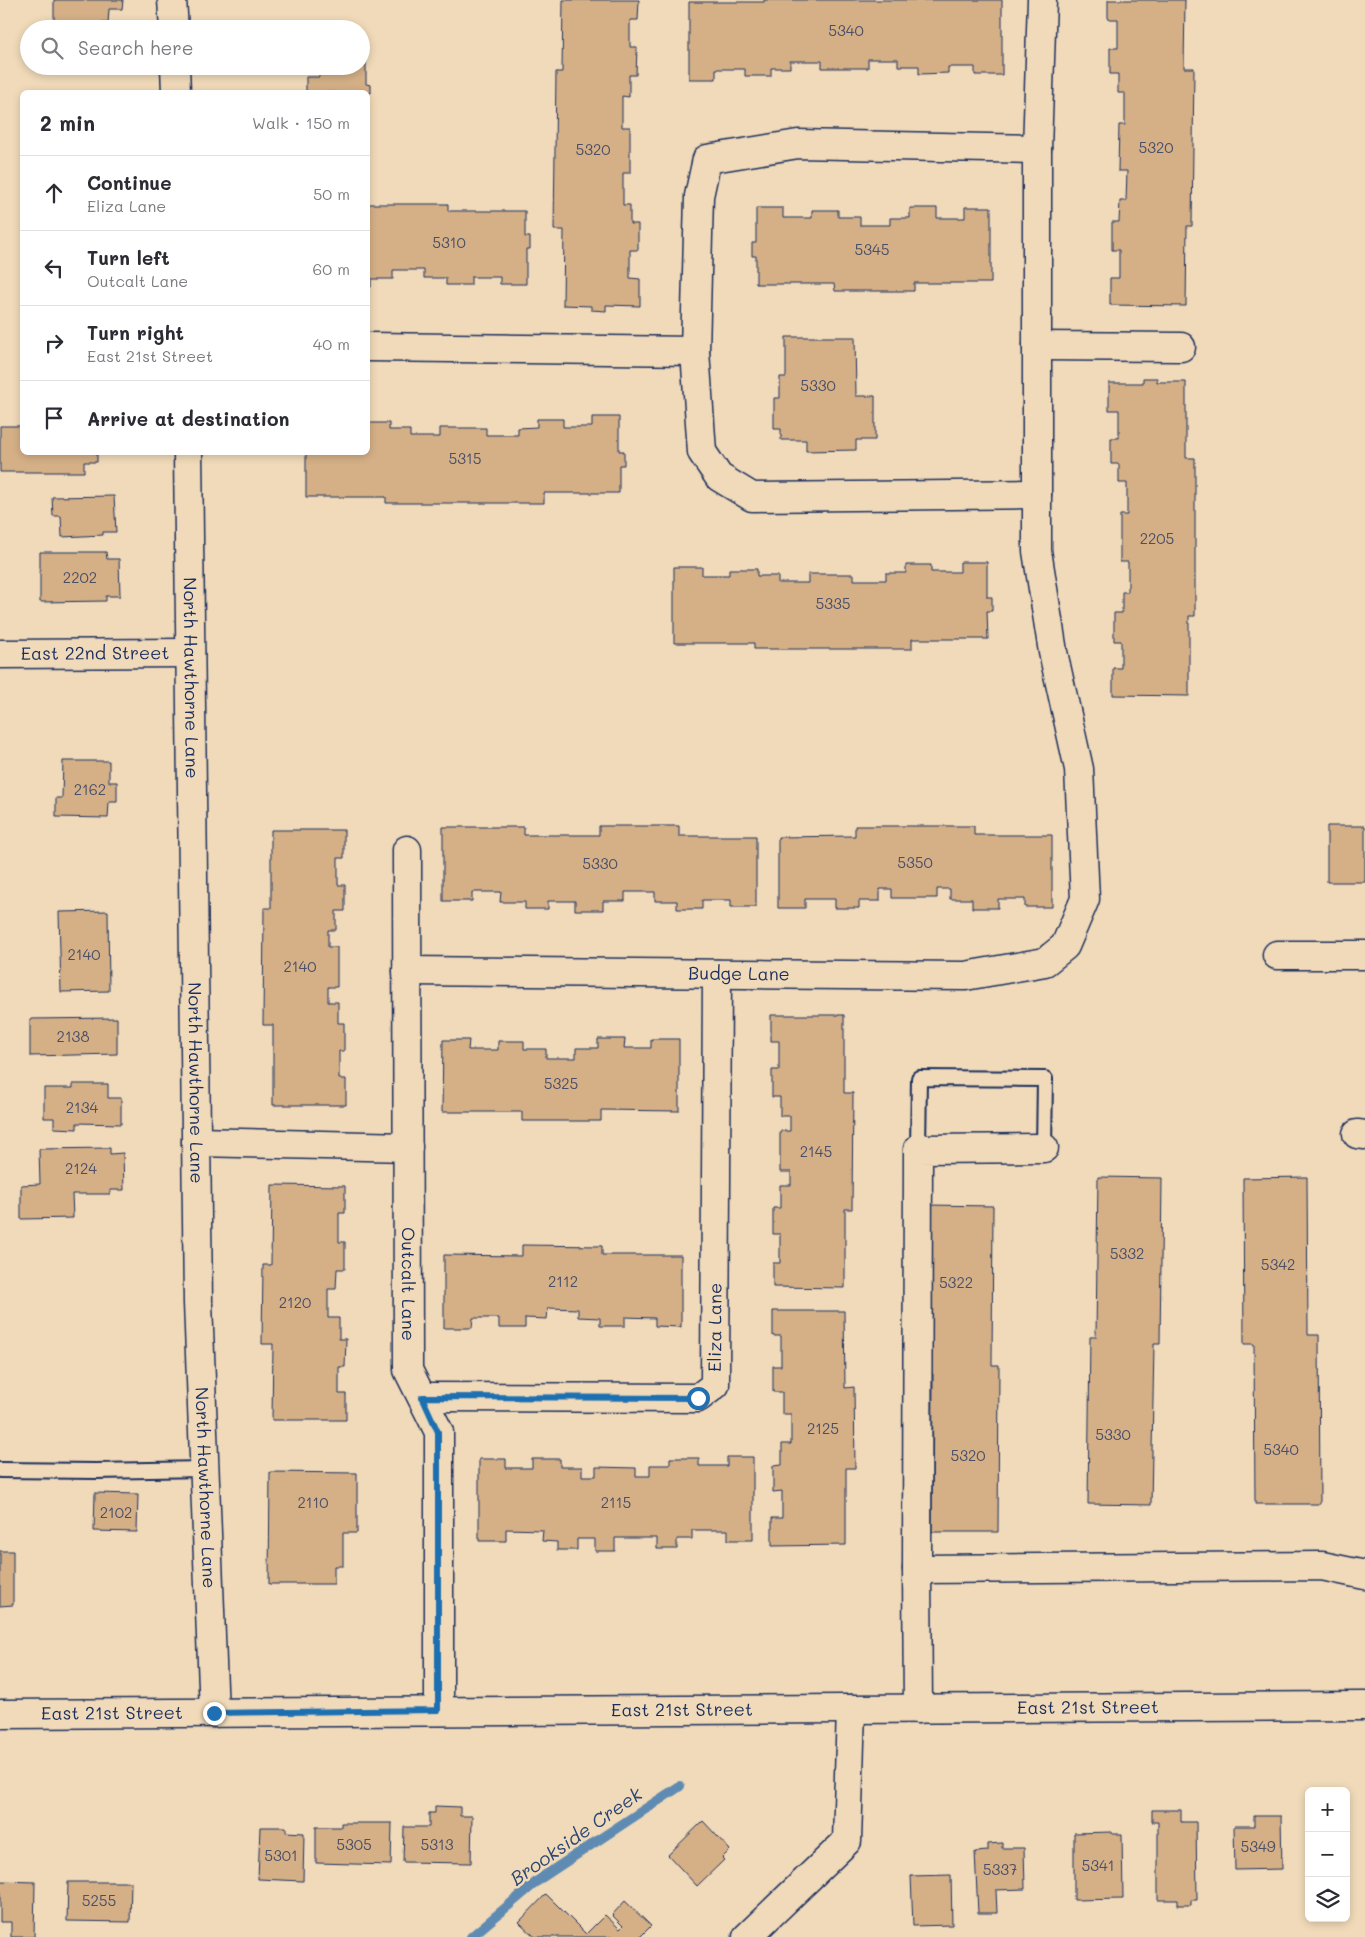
<!DOCTYPE html>
<meta charset="utf-8">
<style>
:root{--surface:#fff;--page:#f7f7f7;--text:#2b2b33;--muted:#7c7c81;--line:#e1e1e2}
body{margin:0;font-family:Mali,sans-serif;background:var(--page);color:var(--text)}
.controls{position:absolute;right:15px;bottom:15px;display:grid;overflow:hidden;border-radius:8px;box-shadow:0 2px 8px #0003}
.controls button{width:45px;height:45px;display:grid;place-items:center;padding:0;border:0;border-bottom:1px solid var(--line);background:var(--surface);color:var(--text);font:25px sans-serif}
.stop{position:absolute;width:15px;height:15px;margin:-11px;border:4px solid #1f6fb2;border-radius:50%;background:#fff}
.stop.end{background:#1f6fb2;border-color:#fff;box-shadow:0 1px 5px #0008}
.list{margin:0;padding:0;list-style:none}
h2{display:flex;justify-content:space-between;align-items:center;height:65px;margin:0;padding:0 20px;font-size:21px}
h2 small{font-size:16px;font-weight:400;color:var(--muted)}
.list li{display:grid;grid-template-columns:32px 1fr auto;gap:15px;align-items:center;box-sizing:border-box;height:75px;padding:0 20px;border-top:1px solid var(--line)}
.list b{display:block;font-size:19px;white-space:nowrap}
.list p{margin:0;font-size:16px;white-space:nowrap;color:var(--muted)}
.list em{font-size:16px;font-style:normal;color:var(--muted)}
.icon{flex:none;width:28px;height:28px;fill:none;stroke:currentColor;stroke-width:2;stroke-linecap:round;stroke-linejoin:round}
.map{position:relative;flex:none;width:1365px;height:1937px;overflow:hidden}
.search{position:absolute;background:var(--surface);box-shadow:0 2px 8px #0003;left:20px;top:20px;width:350px;height:55px;display:flex;align-items:center;gap:12px;box-sizing:border-box;padding:0 18px;border-radius:28px;color:var(--muted);font-size:19px}
.panel{position:absolute;background:var(--surface);box-shadow:0 2px 8px #0003;left:20px;top:90px;width:350px;height:365px;border-radius:8px}
.map>svg:first-child{display:block}
.lines{fill:none;stroke-linecap:round;stroke-linejoin:round}
.stream{stroke:#5e8bb3;stroke-width:10}
.building{fill:#d5b087;stroke:#1b2f5e}
.service-casing{stroke:#1b2f5e;stroke-width:18}
.minor-casing{stroke:#1b2f5e;stroke-width:31}
.secondary-casing{stroke:#1b2f5e;stroke-width:31}
.service{stroke:#f0dab9;stroke-width:14}
.minor{stroke:#f0dab9;stroke-width:28}
.secondary{stroke:#f0dab9;stroke-width:28}
.route{stroke:#1f6fb2;stroke-width:6}
.labels{text-anchor:middle;stroke-width:5;stroke-linejoin:round;paint-order:stroke}
.number-label{font-size:15px;fill:#4a4f68}
.street-label{font-size:18px;fill:#1b2f5e;stroke:#f0dab9}
.water-label{font-size:19px;font-style:italic;fill:#2c4673;stroke:#f0dab9}
</style>
<div class="map">
<svg width="1365" height="1937" viewBox="0 0 1365 1937">
<rect width="100%" height="100%" fill="#f0dab9"/>
<filter id="ink" filterUnits="userSpaceOnUse"><feTurbulence type="fractalNoise" baseFrequency=".02" numOctaves="2"/><feDisplacementMap in="SourceGraphic" scale="10" xChannelSelector="R" yChannelSelector="G"/><feConvolveMatrix kernelMatrix="1 2 1 2 8 2 1 2 1" color-interpolation-filters="sRGB"/></filter>
<g filter="url(#ink)">
<g class="lines">
<path class="stream" d="M471,1937l70,-59 139,-92"/>
</g>
<path class="building" d="M54,0h69l-1,9h-13l-1,14h-54z
M563,0h76l-1,20h-8v27h7l-1,28h-7v22l-7,-1v31h8v46h-7v32h7v19h8v26h-8v28l10,1v27l-34,-1v6l-15,-1v-4l-28,-1 1,-75h-10l2,-158h6z
M764,0h238v75h-27v-8h-27v6l-29,1v-8h-21v-7h-30v9h-46v-7h-32v7h-19v8h-26v-7h-29v10h-27v-77h75z
M1108,0h77l-1,68h10l-2,158h-5l-1,80 -76,-1v-27h9v-28h-7v-28h7l1,-21h6l1,-30h-9l1,-46h6v-32h-7v-19h-8v-26h8v-29h-10z
M361,57h5v27l5,1v8l-65,-1v-15h13v-11h42z
M368,204h80v7h77v26h5v12h-4v35h-26v-7h-29v8h-25v-7h-22v-8h-31v9h-22v8h-3z
M965,207h26v76h-77v8h-79l-1,-7h-78v-28h-4v-13h4v-35h27v10h29v-8h26v7h22v8h30v-7h20v-10h27v10h28z
M786,337h69l1,59h19v44h-19v10l-50,1v-11h-25v-11h-7v-31h6v-21h6z
M1143,378h14v4h29v76h9v158h-6v80l-76,-1v-27h8v-27h-7v-28h8v-21h6v-30h-8v-47h7v-32h-8v-19h-8v-26h8v-28h-10v-27h34z
M592,417h27v34h5v14h-5v28h-75v10h-158v-6h-80v-45h62v-29h21v7h21v7h30v-9h46v7h32v-7l19,-1v-8h26v8h29z
M0,426h22v26h75v10h-13v10h-84z
M114,496l2,36h-13v3l-41,2 -1,-21h-8l-1,-19z
M40,552h66l1,7h12l1,37h-14v5l-66,1z
M960,562h27v35h5v14h-5l1,28h-76v10h-158v-6h-80v-76h28v8h27v-6h28v7h21v7h30v-9h46v6h32v-7h20v-8h25v7h29z
M63,761h46v21h8v20h-8l-1,16 -52,-1v-19h6z
M599,826h80v10h77v71h-25v-7h-29v9h-25v-8h-22v-9h-30v9h-22v9h-28v-9h-27v8h-23v-7h-25l1,-10h-29v9h-29v-74h81v8h75z
M855,826h119v9h78v72h-27v-8h-27v9h-26v-9h-22v-10h-13v9h-45v-9h-12v12h-21v7h-24v-9h-30v9h-27v-71l77,-1z
M1327,826h38v56h-38z
M271,830h73v28h-6v27h7v26h-9v19h-8v17h9v40h-9v15h10v21h6v28h-5v28h7v26h-73v-80h-10l1,-117h7z
M108,911l1,80 -48,1 -2,-80z
M771,1015h73v78h9l-1,116h-7v79l-72,-1v-24h7v-29h-7v-26h7v-23h11v-13h-11v-41h10v-15h-10v-19h-8v-27h7v-29h-8z
M117,1018v36l-87,2v-37z
M598,1039h27l-1,9h27v-9h28v72l-78,-1v11h-79v-9h-80l1,-72h26l-1,10h30v-9h26v8h22v9h30v-10h22z
M73,1084h35v14h13v26l-44,-1v6l-23,-1v-10h-10v-30h29z
M110,1148v6l13,-1 1,37h-14v4h-38l1,24 -52,1v-34l19,-1 -1,-35z
M1098,1177l64,1 -2,166h-6l-3,161 -63,-1 2,-167h6z
M1307,1177l1,158h11l1,169h-65l-1,-160h-10l-1,-166z
M272,1185l73,1v27h-6v29h6v27h-8l-1,20h-8v29h11v21h7l-1,28h-6v27h7v26h-74l1,-76h-11l1,-79h8z
M928,1205l65,1 -1,159h7l-1,167h-66l1,-158h-6z
M522,1245l80,1v9h79v72l-26,-1v-8l-30,-1v9h-25v-8l-22,-1v-8l-30,-1 -1,11 -22,-1v10h-26v-10h-26l-1,10h-28v-73l78,1z
M773,1311h71l1,77 9,-1 1,81h-9v77l-74,1v-28h10v-27l-9,1v-26l9,-1v-21h9v-30h-9v-22h-9v-26h8v-30h-8z
M727,1457h26v83h-25v-10h-36v9h-15v10h-20v-11h-42v13h-20v-12h-18v11h-20v-8l-15,-1 1,-11 -37,-1v12h-27v-82h27v9h26v-9h28v8h22v9h14v-9l40,1v8h14v-11h20v-7h29v8h28z
M270,1472l87,1v60h-14v33h-9v18h-65z
M95,1493l43,1 -1,38 -43,-1z
M0,1551h13v54l-13,1z
M435,1806l25,1v9h12l-1,47 -68,-1 1,-35h25v-14h6z
M1152,1810h29v12h15l1,78h-6v5h-13v-5h-20v-78h-6z
M1254,1816h27l1,53 -47,1 -1,-44h20z
M703,1821l27,29 -8,8 2,2 -27,26 -29,-31z
M341,1823h51l-1,42 -75,-2v-36h25z
M260,1827h26v5l18,1 -1,48 -45,-2z
M1112,1832v2h10l1,65 -49,1v-67z
M1002,1843v5h22l1,41 -29,1 1,23h-19l-3,-61 13,-1v-7z
M951,1875l1,50 -39,1 -2,-50z
M0,1881l35,1 -1,55h-23v-15h-11z
M68,1882h63l-1,40 -63,-1z
M546,1894l40,40 19,-19 15,14 3,-3 -11,-11 13,-14 26,25 -11,11h-105l-16,-15z"/>
<g class="lines">
<g class="service-casing">
<path id="service" d="M918,1149l1,-71 126,1 -1,69
M0,1470l96,1 108,-2"/>
</g>
<g class="minor-casing">
<g id="minor">
<path d="M172,0l2,29"/>
<path d="M175,66l1,26"/>
<path d="M1037,149l-239,-5 -91,15 -8,37 -4,155 7,101 17,25 33,20 285,-3"/>
<path d="M1037,346l144,1"/>
<path d="M368,347l327,4"/>
<path id="s1" d="M188,452l10,851 16,410"/>
<path id="s2" d="M0,654l190,-1"/>
<path id="s3" d="M407,850l1,520 31,62v279"/>
<path d="M1277,955h88"/>
<path id="s4" d="M407,971l558,5 80,-14 20,-16 20,-47 -6,-130 -26,-117 -16,-101v-402l5,-149"/>
<path d="M1357,1134l8,1"/>
<path d="M196,1142l212,5"/>
<path d="M1044,1148l-126,1 -1,420 405,-3 43,9"/>
<path id="s5" d="M422,1397l276,1 17,-13 2,-411"/>
<path d="M917,1569l1,140"/>
<path d="M747,1937l100,-96 4,-132"/>
</g>
</g>
<g class="secondary-casing">
<g id="secondary">
<path id="s6" d="M0,1714l1365,-8"/>
</g>
</g>
<use href="#service" class="service"/>
<use href="#minor" class="minor"/>
<use href="#secondary" class="secondary"/>
</g>
</g>
<g class="lines" filter="url(#ink)">
<path class="route" d="M214,1713l224,-3v-278l-16,-35 276,1"/>
</g>
<g class="labels">
<g class="number-label">
<text x="846" y="36">5340</text>
<text x="1156" y="153">5320</text>
<text x="593" y="155">5320</text>
<text x="449" y="248">5310</text>
<text x="872" y="255">5345</text>
<text x="818" y="391">5330</text>
<text x="465" y="464">5315</text>
<text x="1157" y="544">2205</text>
<text x="80" y="583">2202</text>
<text x="833" y="609">5335</text>
<text x="90" y="795">2162</text>
<text x="915" y="868">5350</text>
<text x="600" y="869">5330</text>
<text x="84" y="960">2140</text>
<text x="300" y="972">2140</text>
<text x="73" y="1042">2138</text>
<text x="561" y="1089">5325</text>
<text x="82" y="1113">2134</text>
<text x="816" y="1157">2145</text>
<text x="81" y="1174">2124</text>
<text x="1127" y="1259">5332</text>
<text x="1278" y="1270">5342</text>
<text x="563" y="1287">2112</text>
<text x="956" y="1288">5322</text>
<text x="295" y="1308">2120</text>
<text x="823" y="1434">2125</text>
<text x="1113" y="1440">5330</text>
<text x="1281" y="1455">5340</text>
<text x="968" y="1461">5320</text>
<text x="313" y="1508">2110</text>
<text x="616" y="1508">2115</text>
<text x="116" y="1518">2102</text>
<text x="354" y="1850">5305</text>
<text x="437" y="1850">5313</text>
<text x="1258" y="1852">5349</text>
<text x="281" y="1861">5301</text>
<text x="1098" y="1871">5341</text>
<text x="1000" y="1875">5337</text>
<text x="99" y="1906">5255</text>
</g>
<g class="street-label">
<text dy="6" stroke="none"><textPath href="#s2" startOffset="95">East 22nd Street</textPath></text>
<text dy="6" stroke="none"><textPath href="#s1" startOffset="226">North Hawthorne Lane</textPath></text>
<text dy="6" stroke="none"><textPath href="#s4" startOffset="332">Budge Lane</textPath></text>
<text dy="6" stroke="none"><textPath href="#s1" startOffset="631">North Hawthorne Lane</textPath></text>
<text dy="6" stroke="none"><textPath href="#s3" startOffset="434">Outcalt Lane</textPath></text>
<text dy="6" stroke="none"><textPath href="#s5" startOffset="355">Eliza Lane</textPath></text>
<text dy="6" stroke="none"><textPath href="#s1" startOffset="1036">North Hawthorne Lane</textPath></text>
<text dy="6" stroke="none"><textPath href="#s6" startOffset="1088">East 21st Street</textPath></text>
<text dy="6" stroke="none"><textPath href="#s6" startOffset="682">East 21st Street</textPath></text>
<text dy="6" stroke="none"><textPath href="#s6" startOffset="112">East 21st Street</textPath></text>
</g>
<g class="water-label">
<text transform="translate(576 1836) rotate(-35)" y="7">Brookside Creek</text>
</g>
</g>
</svg>
<div class="controls">
<button>+</button>
<button>−</button>
<button><svg class="icon" aria-label="layers" viewBox="0 0 24 24"><path d="M12 4l9 5-9 5-9-5zM3 14l9 5 9-5"/></svg></button>
</div>
<div class="stop" style="left:698px;top:1398px"></div>
<div class="stop end" style="left:214px;top:1713px"></div>
<div class="search"><svg class="icon" aria-label="search" viewBox="0 0 24 24"><circle cx="10" cy="10" r="6"/><path d="M15 15l6 6"/></svg>Search here</div>
<section class="panel">
<h2>2 min<small>Walk · 150 m</small></h2>
<ul class="list">
<li><svg class="icon" aria-label="ahead" viewBox="0 0 24 24"><path d="M12 20V5M6 11l6-6 6 6"/></svg><div><b>Continue</b><p>Eliza Lane</p></div><em>50 m</em></li>
<li><svg class="icon" aria-label="left" viewBox="0 0 24 24"><path d="M17 20v-9H6M10 6l-5 5 5 5"/></svg><div><b>Turn left</b><p>Outcalt Lane</p></div><em>60 m</em></li>
<li><svg class="icon" aria-label="right" viewBox="0 0 24 24"><path d="M7 20v-9h11M14 6l5 5-5 5"/></svg><div><b>Turn right</b><p>East 21st Street</p></div><em>40 m</em></li>
<li><svg class="icon" aria-label="arrive" viewBox="0 0 24 24"><path d="M6 21V4h12l-3 4 3 4H6"/></svg><div><b>Arrive at destination</b></div></li>
</ul>
</section>
</div>
